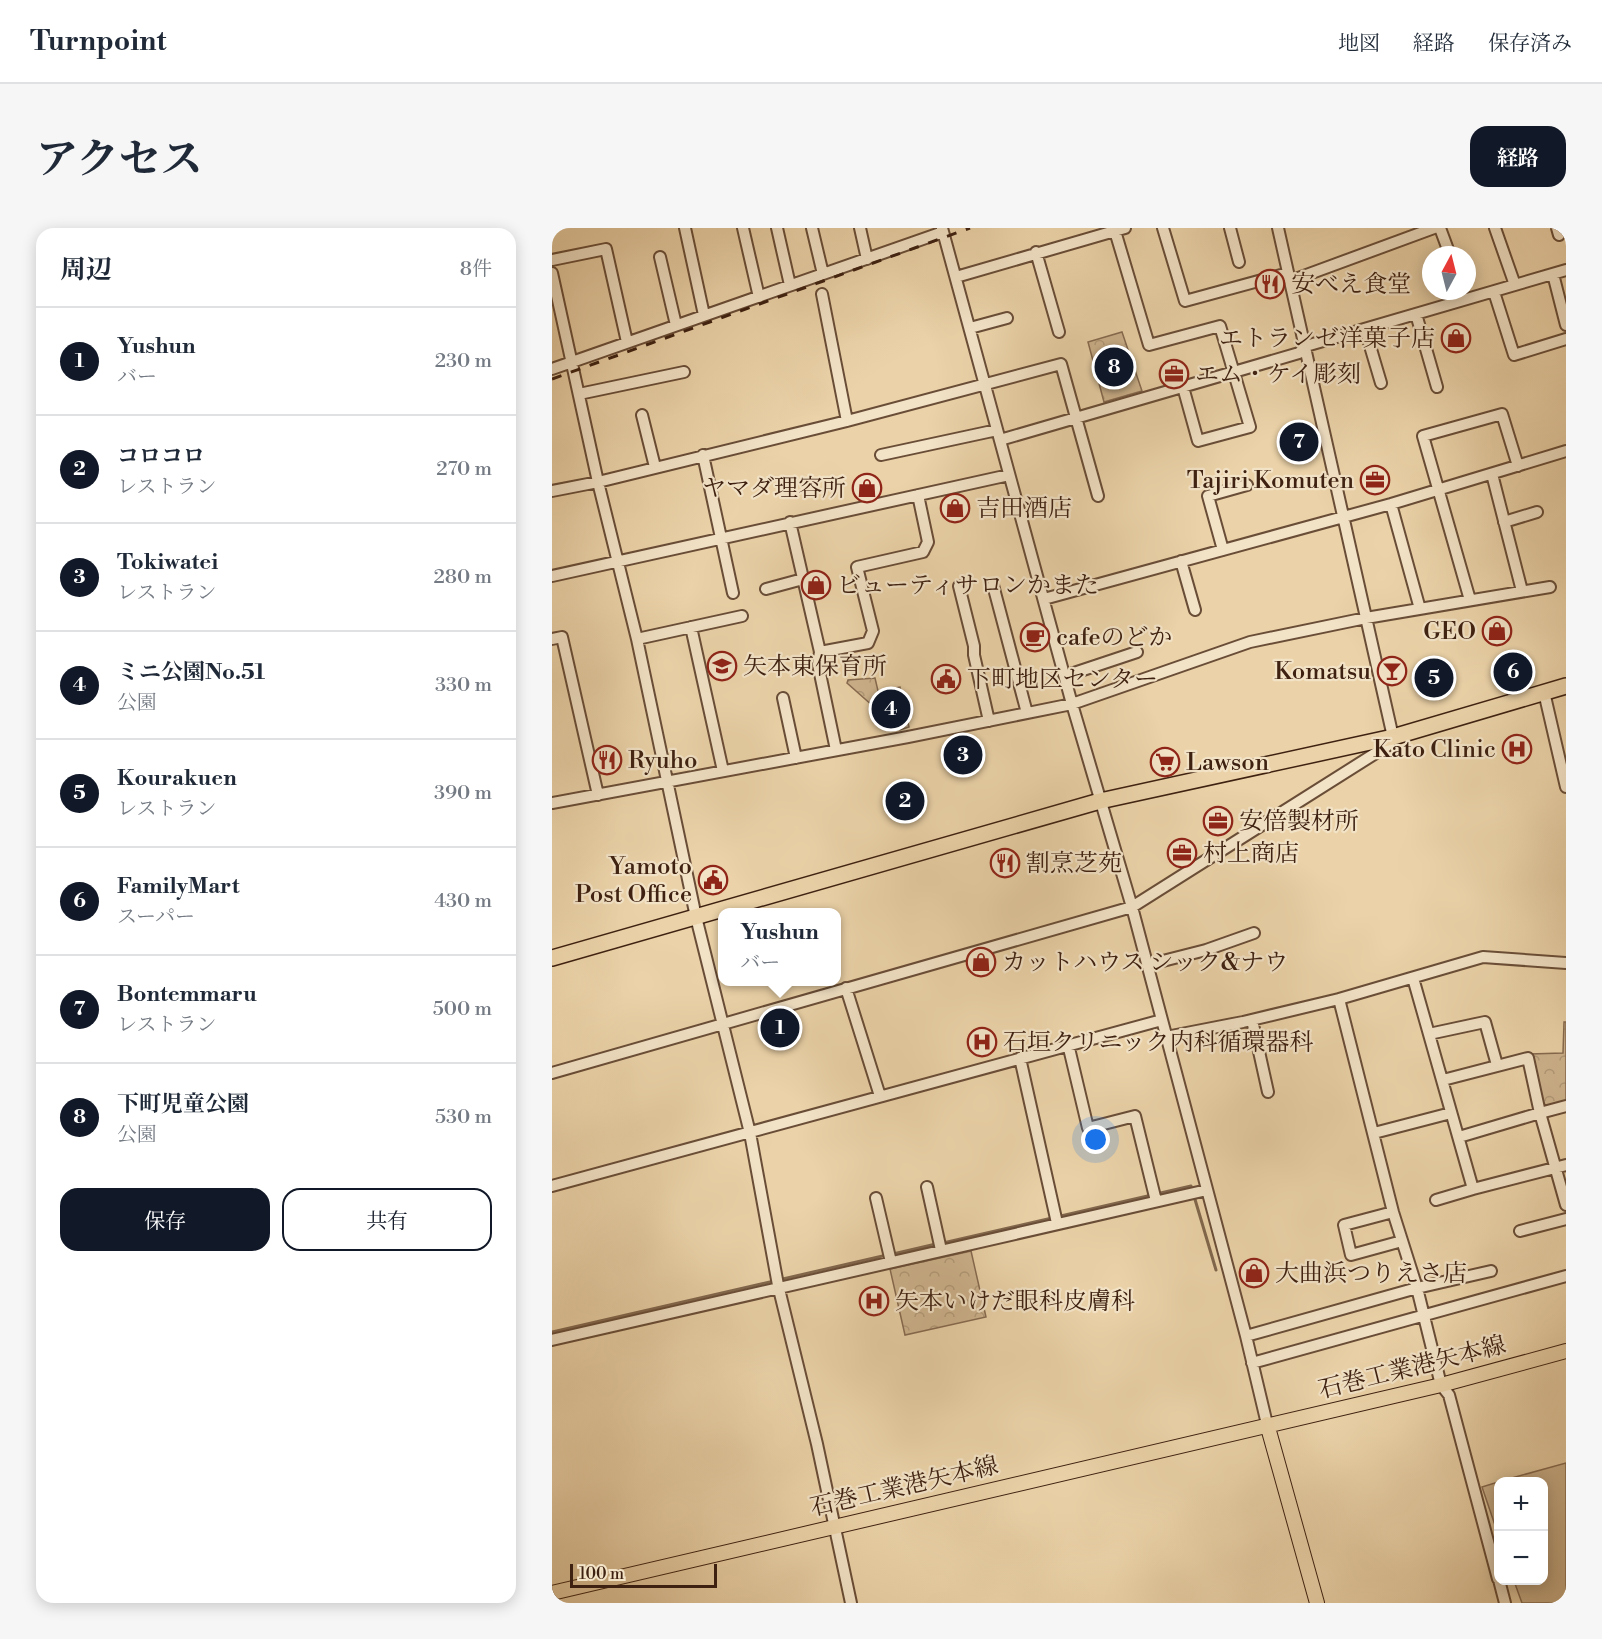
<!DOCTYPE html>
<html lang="ja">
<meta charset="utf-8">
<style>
:root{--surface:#fff;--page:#f6f6f7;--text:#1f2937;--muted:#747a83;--line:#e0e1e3;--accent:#111827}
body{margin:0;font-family:"Libre Bodoni","Noto Serif JP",serif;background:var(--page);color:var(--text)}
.controls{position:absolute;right:18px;bottom:18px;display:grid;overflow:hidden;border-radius:12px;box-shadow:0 3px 15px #0003}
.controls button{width:54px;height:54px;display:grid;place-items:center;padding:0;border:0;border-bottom:2px solid var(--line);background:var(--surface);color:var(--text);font:30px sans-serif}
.compass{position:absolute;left:870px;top:18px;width:54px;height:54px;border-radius:50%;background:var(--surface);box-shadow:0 3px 15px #0003;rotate:7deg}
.scale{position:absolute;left:18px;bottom:15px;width:147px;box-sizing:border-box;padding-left:6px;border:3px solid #3e2111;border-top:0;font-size:16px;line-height:21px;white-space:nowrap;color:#3e2111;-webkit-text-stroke:4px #f2e2c6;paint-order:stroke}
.you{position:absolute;left:544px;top:912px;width:21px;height:21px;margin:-15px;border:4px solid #fff;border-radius:50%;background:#1a73e8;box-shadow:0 0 0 9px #1a73e833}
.badge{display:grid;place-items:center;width:39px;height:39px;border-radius:50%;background:var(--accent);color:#fff;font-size:20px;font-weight:700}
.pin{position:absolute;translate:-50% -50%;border:3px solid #fff;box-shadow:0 2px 6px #0006}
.popup{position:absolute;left:166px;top:680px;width:123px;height:78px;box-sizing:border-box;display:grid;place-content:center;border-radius:12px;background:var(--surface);filter:drop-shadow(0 2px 4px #0005);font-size:20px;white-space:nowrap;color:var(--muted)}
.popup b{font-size:22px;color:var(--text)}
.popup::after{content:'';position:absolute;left:50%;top:100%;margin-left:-12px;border:12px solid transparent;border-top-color:var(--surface)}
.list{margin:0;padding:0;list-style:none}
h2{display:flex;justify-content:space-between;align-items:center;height:78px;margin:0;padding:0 24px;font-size:26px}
h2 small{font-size:20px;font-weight:400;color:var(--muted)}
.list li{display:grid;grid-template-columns:39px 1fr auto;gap:18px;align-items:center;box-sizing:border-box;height:108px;padding:0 24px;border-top:2px solid var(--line)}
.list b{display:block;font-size:22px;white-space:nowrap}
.list p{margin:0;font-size:20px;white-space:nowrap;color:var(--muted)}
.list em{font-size:20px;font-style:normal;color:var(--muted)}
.actions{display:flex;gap:12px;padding:18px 24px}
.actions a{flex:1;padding:14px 0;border:2px solid var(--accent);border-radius:18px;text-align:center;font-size:21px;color:var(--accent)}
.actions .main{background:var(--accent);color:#fff}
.map{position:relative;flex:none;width:1014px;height:1375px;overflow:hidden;border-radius:18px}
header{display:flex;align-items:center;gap:36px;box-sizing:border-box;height:84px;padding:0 30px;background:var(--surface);border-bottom:2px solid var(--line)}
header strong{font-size:28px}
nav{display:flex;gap:33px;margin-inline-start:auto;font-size:21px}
.intro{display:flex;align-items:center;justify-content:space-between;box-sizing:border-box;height:144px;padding:0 36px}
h1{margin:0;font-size:42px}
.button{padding:15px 27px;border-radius:18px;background:var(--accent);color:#fff;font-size:21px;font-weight:700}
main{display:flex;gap:36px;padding:0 36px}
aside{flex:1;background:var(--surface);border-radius:18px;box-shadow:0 3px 15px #0003}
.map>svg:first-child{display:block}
.grass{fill:#ceb48e;stroke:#866a50;stroke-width:1.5}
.forest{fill:url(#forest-crowns);stroke:#866a50;stroke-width:1.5}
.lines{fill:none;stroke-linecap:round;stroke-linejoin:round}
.stream{stroke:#82674d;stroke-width:3}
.minor-casing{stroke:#694d37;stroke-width:14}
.major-casing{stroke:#3e2111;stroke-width:16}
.highway-casing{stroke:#3e2111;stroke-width:18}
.minor{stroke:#f2e2c6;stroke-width:10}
.major{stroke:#ebd2a8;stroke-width:14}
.highway{stroke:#ebd2a8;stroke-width:15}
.rail{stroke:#3e2111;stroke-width:3;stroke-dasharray:10 10;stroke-linecap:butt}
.labels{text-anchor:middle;stroke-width:4.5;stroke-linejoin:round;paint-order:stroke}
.poi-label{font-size:24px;fill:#3e2111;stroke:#f2e2c6;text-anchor:start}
.street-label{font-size:24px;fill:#3e2111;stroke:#f2e2c6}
</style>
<header>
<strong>Turnpoint</strong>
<nav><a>地図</a><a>経路</a><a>保存済み</a></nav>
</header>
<div class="intro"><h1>アクセス</h1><a class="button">経路</a></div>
<main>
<aside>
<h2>周辺<small>8件</small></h2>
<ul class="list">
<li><span class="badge">1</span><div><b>Yushun</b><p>バー</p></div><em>230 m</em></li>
<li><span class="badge">2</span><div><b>コロコロ</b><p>レストラン</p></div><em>270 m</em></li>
<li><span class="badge">3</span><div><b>Tokiwatei</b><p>レストラン</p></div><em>280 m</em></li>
<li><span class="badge">4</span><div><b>ミニ公園No.51</b><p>公園</p></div><em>330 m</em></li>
<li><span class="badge">5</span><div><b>Kourakuen</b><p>レストラン</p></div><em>390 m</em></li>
<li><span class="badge">6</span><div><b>FamilyMart</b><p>スーパー</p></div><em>430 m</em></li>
<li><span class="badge">7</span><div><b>Bontemmaru</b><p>レストラン</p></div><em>500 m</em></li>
<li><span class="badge">8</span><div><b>下町児童公園</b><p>公園</p></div><em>530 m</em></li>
</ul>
<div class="actions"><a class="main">保存</a><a>共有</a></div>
</aside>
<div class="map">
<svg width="1014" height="1375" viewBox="0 0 1014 1375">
<defs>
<pattern id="forest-crowns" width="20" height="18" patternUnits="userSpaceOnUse" patternTransform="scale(1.5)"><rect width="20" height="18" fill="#ceb48e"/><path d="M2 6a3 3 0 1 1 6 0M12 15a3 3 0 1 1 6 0" fill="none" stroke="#b29a79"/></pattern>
</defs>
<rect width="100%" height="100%" fill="#ebd2a8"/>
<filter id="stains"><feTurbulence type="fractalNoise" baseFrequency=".00333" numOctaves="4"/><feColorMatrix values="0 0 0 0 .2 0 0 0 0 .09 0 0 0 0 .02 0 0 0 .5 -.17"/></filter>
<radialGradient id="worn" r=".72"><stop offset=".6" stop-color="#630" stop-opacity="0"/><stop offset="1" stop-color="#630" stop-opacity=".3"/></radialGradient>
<path class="grass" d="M1014,1235v140h-44l-8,-22 30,-1v-98l-43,-1z
M946,1254v52l-16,-47z"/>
<path class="forest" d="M570,104l20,59 -38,11 -16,-60z
M323,450l3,13 22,-4 9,40 -9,3 -53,-47 1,-3z
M1012,794h2v80l-17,5 -5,-3 -14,-50 33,-1z
M419,1023l15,66 -81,18 -15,-66z"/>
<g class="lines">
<path class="stream" d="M391,1015l248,-57 25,84
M341,1026l43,-10
M0,1104l335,-77"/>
<g class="minor-casing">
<path id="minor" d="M133,0l19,87
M191,0l16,69
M225,0l13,57
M260,0l11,46
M308,0l7,31
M390,0l130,476 60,203 114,429 21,88
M611,0l22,73 103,-28
M678,0l9,34
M888,0l10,27
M943,0l20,57
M1005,0l2,7
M563,3l34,114 71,-19 30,101 -52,14 -15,-54
M484,24l23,80
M108,29l16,68
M0,32l54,-11 21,93
M0,45l46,209 39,157 59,278 54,216 28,152 39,159 34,159
M1001,46l13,51
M404,49l169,-49
M738,53l144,-53
M942,64l20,63 52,-16
M270,66l25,127
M864,86l21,73
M418,100l37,-10
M813,101l16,54
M0,141l391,-137
M27,166l105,-22
M90,187l13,52
M448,212l299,-87 7,-7 260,-76
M151,227l30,138
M329,227l116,-25
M940,246l30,117
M0,263l46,-9 249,-61 214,-57 37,132
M839,276l29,105
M238,294l30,130 -2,12 18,86
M952,294l33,-10
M671,322l-15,-54 39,-11
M629,333l14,49
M0,348l457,-101
M441,357l34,128
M407,358l15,60v9l15,66
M214,361l37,-10
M492,371l347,-95 175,-53
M918,372l-47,-164 79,-22 16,52
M139,399l32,144
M0,411l10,-2 36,158
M85,411l105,-23
M268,424l48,-9 5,-12 -16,-64 66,-15 5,-10 -10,-47
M513,448l72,-24
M992,464l22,95
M231,470l13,60
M0,575l356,-66 164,-33 178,-62 116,-24 184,-31
M595,737l59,-15 48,-17
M861,750l60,211 93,-24
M294,760l34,108
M787,771l144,-42 83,6
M700,792l16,72
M877,806l56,-12 12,43
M614,809l77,-15 96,-23 54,213 24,76 24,97 8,10 49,184
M516,816l20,84 47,-12 21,85
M468,830l37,165
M0,845l580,-166 255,-161 6,-9 -115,-509
M891,852l85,-22 12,55 -81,24
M1014,878l-26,7 26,92
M822,905l77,-20
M0,958l610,-166
M375,959l14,63
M324,970l15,64
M884,972l37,-11
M841,984l-49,13 7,30 51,-14
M968,1003l46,-12
M694,1108l171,-48 74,-17
M0,1112l655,-150
M700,1135l314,-87
M947,1352l6,23"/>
</g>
<g class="major-casing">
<path id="major" d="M715,1196l50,179
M0,1365l889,-208 125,-34"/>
</g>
<g class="highway-casing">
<path id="highway" d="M0,730l548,-157 293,-64 173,-51"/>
</g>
<use href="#minor" class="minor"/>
<use href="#major" class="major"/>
<use href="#highway" class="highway"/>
<path class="rail" d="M0,151l418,-151"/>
</g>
<defs>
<g id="restaurant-ring" transform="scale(1.5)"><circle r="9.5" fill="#f2e2c6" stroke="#8f2418" stroke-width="1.5"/><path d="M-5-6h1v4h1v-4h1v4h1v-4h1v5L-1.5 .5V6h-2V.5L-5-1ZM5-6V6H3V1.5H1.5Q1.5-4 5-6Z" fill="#8f2418"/></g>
<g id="shop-ring" transform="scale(1.5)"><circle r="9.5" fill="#f2e2c6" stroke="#8f2418" stroke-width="1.5"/><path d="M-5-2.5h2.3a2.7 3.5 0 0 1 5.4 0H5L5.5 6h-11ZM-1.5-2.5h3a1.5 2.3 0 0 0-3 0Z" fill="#8f2418"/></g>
<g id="office-ring" transform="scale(1.5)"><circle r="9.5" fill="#f2e2c6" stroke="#8f2418" stroke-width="1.5"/><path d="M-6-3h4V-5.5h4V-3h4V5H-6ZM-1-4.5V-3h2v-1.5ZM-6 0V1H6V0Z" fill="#8f2418"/></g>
<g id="cafe-ring" transform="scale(1.5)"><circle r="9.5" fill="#f2e2c6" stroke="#8f2418" stroke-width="1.5"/><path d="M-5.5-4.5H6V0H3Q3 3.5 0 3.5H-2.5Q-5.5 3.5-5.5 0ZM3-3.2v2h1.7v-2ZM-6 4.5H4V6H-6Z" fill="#8f2418"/></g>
<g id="school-ring" transform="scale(1.5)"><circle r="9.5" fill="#f2e2c6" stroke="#8f2418" stroke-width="1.5"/><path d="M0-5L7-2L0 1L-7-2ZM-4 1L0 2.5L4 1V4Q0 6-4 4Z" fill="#8f2418"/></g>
<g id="bar-ring" transform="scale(1.5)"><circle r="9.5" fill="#f2e2c6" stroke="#8f2418" stroke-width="1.5"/><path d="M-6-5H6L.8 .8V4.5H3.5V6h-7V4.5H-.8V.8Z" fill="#8f2418"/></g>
<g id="civic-ring" transform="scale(1.5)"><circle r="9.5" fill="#f2e2c6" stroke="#8f2418" stroke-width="1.5"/><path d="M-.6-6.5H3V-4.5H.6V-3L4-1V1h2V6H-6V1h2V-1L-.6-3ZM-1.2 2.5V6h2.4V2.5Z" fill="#8f2418"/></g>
<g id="hospital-ring" transform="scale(1.5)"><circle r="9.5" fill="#f2e2c6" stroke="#8f2418" stroke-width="1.5"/><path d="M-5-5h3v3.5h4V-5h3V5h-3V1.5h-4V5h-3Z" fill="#8f2418"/></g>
<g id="supermarket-ring" transform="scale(1.5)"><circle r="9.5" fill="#f2e2c6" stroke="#8f2418" stroke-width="1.5"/><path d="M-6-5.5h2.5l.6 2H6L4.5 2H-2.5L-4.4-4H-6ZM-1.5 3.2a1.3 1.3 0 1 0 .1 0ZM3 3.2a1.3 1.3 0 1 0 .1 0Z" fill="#8f2418"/></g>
</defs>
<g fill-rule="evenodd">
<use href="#restaurant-ring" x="718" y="56"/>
<use href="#shop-ring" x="904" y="110"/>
<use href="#office-ring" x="622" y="146"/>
<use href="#office-ring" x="823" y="252"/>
<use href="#shop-ring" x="315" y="260"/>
<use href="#shop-ring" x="403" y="280"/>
<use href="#shop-ring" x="264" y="357"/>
<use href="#shop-ring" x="945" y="403"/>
<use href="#cafe-ring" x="483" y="409"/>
<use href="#school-ring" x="170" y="438"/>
<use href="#bar-ring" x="840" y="443"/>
<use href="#civic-ring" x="394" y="451"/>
<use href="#hospital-ring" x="965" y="521"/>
<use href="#restaurant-ring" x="55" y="532"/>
<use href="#supermarket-ring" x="613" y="534"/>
<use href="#office-ring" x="666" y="593"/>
<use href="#office-ring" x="630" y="625"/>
<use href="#restaurant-ring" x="453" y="635"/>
<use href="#civic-ring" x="161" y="652"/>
<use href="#shop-ring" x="429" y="734"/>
<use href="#hospital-ring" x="430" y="814"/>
<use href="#shop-ring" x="702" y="1045"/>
<use href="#hospital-ring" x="322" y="1073"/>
</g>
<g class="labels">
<g class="poi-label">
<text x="739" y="64">安べえ食堂</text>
<text x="883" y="118" text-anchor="end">エトランゼ洋菓子店</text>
<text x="643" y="154">エム・ケイ彫刻</text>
<text x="802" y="260" text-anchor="end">Tajiri Komuten</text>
<text x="294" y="268" text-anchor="end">ヤマダ理容所</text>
<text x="424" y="288">吉田酒店</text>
<text x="285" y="365">ビューティサロンかまた</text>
<text x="924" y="411" text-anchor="end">GEO</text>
<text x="504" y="417">cafeのどか</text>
<text x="191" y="446">矢本東保育所</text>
<text x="819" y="451" text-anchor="end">Komatsu</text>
<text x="415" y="459">下町地区センター</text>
<text x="944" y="529" text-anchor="end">Kato Clinic</text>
<text x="76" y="540">Ryuho</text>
<text x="634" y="542">Lawson</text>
<text x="687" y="601">安倍製材所</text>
<text x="651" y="633">村上商店</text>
<text x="474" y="643">割烹芝苑</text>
<text x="140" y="646" text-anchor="end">Yamoto<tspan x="140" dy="28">Post Office</tspan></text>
<text x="450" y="742">カットハウス シック&amp;ナウ</text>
<text x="451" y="822">石垣クリニック内科循環器科</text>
<text x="723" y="1053">大曲浜つりえさ店</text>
<text x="343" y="1081">矢本いけだ眼科皮膚科</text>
</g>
<g class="street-label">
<text transform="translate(860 1139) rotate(-14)" y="8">石巻工業港矢本線</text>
<text transform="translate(352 1258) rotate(-13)" y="8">石巻工業港矢本線</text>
</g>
</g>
<rect width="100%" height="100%" filter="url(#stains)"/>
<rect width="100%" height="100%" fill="url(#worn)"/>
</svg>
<div class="controls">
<button>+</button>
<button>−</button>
</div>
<svg class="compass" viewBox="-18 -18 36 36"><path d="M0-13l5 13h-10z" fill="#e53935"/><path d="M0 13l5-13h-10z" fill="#747a83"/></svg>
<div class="scale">100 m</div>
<div class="you"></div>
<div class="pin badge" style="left:228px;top:800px">1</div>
<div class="popup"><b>Yushun</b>バー</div>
<div class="pin badge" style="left:353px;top:573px">2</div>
<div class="pin badge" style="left:411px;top:527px">3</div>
<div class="pin badge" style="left:339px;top:481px">4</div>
<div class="pin badge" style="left:882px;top:450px">5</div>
<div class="pin badge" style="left:961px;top:444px">6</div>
<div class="pin badge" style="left:747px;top:214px">7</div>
<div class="pin badge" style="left:562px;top:139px">8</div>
</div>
</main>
